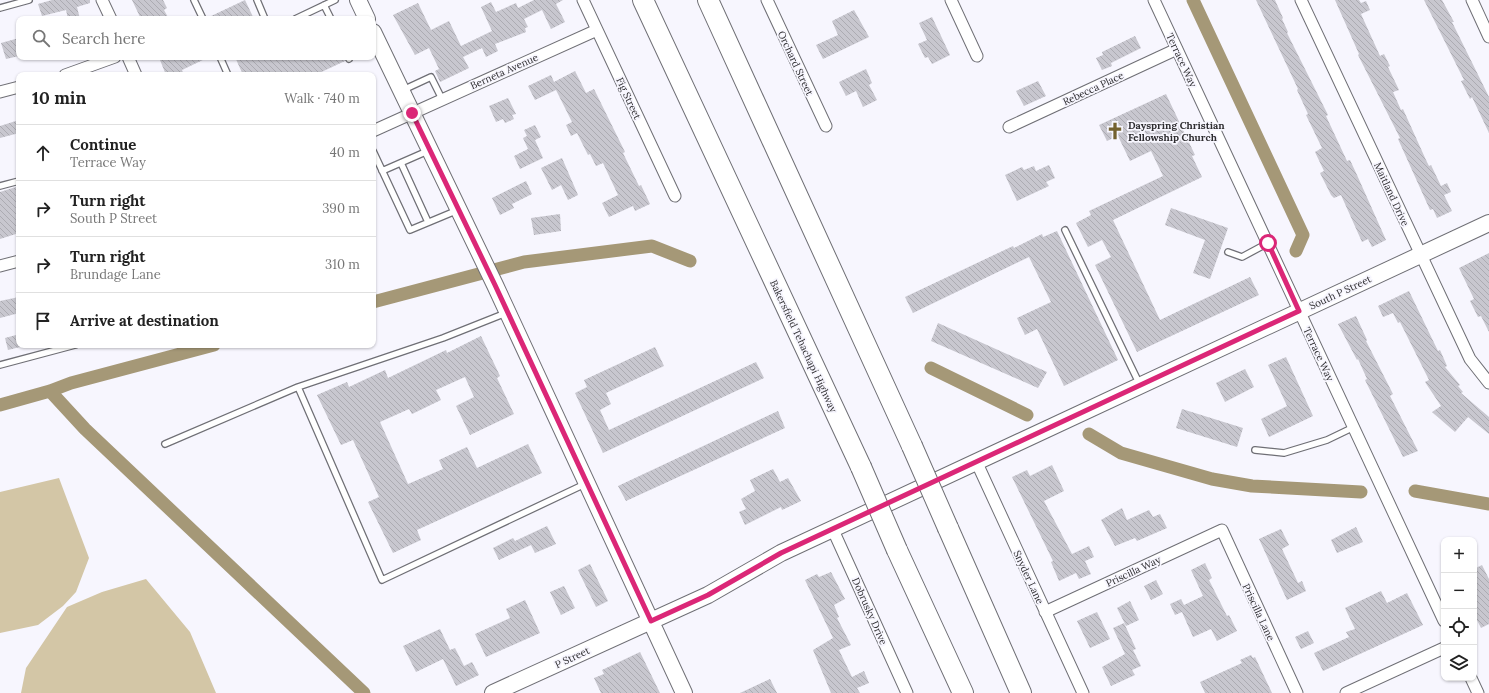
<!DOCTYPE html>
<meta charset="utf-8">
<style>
:root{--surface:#fff;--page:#f2f2f2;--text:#222;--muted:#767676;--line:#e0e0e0}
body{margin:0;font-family:Lora,serif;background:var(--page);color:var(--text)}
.controls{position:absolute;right:12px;bottom:12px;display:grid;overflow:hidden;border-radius:8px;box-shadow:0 1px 3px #0004}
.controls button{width:36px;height:36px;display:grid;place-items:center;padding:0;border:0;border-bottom:1px solid var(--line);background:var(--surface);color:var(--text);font:20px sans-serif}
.stop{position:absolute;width:12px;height:12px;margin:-9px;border:3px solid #db2777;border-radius:50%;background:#fff}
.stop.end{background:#db2777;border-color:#fff;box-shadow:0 1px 4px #0008}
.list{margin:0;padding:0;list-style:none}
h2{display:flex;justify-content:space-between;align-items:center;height:52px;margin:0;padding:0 16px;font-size:17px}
h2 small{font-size:13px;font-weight:400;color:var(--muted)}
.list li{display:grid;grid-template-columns:26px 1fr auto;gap:12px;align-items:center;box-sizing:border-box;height:56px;padding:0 16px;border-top:1px solid var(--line)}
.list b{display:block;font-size:15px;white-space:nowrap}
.list p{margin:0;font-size:13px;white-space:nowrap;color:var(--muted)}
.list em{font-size:13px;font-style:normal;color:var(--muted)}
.icon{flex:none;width:22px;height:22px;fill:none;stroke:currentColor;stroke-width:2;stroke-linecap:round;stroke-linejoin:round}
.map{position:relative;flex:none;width:1489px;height:693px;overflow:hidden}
.search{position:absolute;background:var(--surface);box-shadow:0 1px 3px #0004;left:16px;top:16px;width:360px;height:44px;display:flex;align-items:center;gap:10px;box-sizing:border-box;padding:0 14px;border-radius:8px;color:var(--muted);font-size:15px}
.panel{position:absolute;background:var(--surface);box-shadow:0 1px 3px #0004;left:16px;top:72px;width:360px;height:276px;border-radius:8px}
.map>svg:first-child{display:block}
.pitch{fill:#d3c6a6}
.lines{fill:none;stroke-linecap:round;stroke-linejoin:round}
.canal{stroke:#a59877;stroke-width:13}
.building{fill:url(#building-back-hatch)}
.lane-casing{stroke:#6f6f75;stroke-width:8}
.street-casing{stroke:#6f6f75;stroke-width:13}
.secondary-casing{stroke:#6f6f75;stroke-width:18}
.highway-casing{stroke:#6f6f75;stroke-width:22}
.lane{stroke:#fff;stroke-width:5.5}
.street{stroke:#fff;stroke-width:11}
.secondary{stroke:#fff;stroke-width:16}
.highway{stroke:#fff;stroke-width:20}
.highway-bridge-casing{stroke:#6f6f75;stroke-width:22;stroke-linecap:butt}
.highway-bridge{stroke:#fff;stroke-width:20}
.route{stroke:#db2777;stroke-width:5}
.labels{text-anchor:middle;stroke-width:3.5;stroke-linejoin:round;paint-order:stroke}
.street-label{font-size:10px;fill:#2e2d30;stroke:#f7f6fe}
.poi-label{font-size:10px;font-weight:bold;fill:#2e2d30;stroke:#f7f6fe;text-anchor:start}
</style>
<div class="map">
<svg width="1489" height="693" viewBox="0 0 1489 693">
<defs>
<pattern id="building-back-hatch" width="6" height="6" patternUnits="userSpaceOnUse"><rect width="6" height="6" fill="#c8c7cf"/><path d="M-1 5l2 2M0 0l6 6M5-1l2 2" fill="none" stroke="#acabb2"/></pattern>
</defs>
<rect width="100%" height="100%" fill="#f7f6fe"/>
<path class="pitch" d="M59,478l30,80 -13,34 -13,14 -25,19 -38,8v-141z
M146,579l44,53 26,61h-195l5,-25 41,-61 35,-15z"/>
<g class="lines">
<path class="canal" d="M1193,0l110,235 -7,16
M373,302l151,-40 128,-16 38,15
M931,368l96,47
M50,391l35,38 279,264
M0,405l50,-14 21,-8 143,-38
M1089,434l32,19 91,26 40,7 109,6
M1415,491l74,13"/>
</g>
<path class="building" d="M52,0h38v3l-13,4 3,12h-12l-2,-9 -24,6 -4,-12z
M132,0h31l4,8 -3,2 5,9h-28z
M245,0l9,19h-47v-1z
M534,0h29l-7,4 9,18 -14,7 -9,-19 -18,9 4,8 -3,1 1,4 -31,12 3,7 -12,6 -4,-9 -19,9 6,11 -29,14 -5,-11 4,-2 -10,-21 -14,7 -22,-40 25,-12 13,27 18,-9 12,25 31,-15 -11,-24 10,-5 5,10 20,-9 2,5z
M1256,0h19l8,18 -1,1 6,13 -1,1 41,82 -2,1 21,45 3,-1 7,15 29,65 -14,7 -4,-8 -6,3 -21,-47 -7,3 -3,-3 -11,-22 4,-2 -9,-19 7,-4 -16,-33 2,-1 -11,-24 1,-1z
M1335,0h24l2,3 5,-2 4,9 -9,4 19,42 4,-2 6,12 -2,1 11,23 -6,2 8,18 2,-1 23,51 3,6 2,-1 10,21 6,-3 4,9 -7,3 8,16 -15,7 -4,-9 -3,1 -32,-71 2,-1 -42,-83 1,-1z
M1424,0h18l12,22h-2l37,75v36l-17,-36 -2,2 -9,-18 3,-1z
M854,10l15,27 -46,22 -7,-14 22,-10 -6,-14z
M932,17l18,38 -18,9 -4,-7 -3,1 -7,-14 9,-4 -8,-17z
M1135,36l6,12 -30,15 1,3 -10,4 -6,-12 7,-3 -1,-3z
M19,38v18l-13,3 -5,-16z
M167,57h42l-27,13 2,5h-18l-6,-15z
M235,57h109l1,4 -30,14h-72z
M866,69l6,14 -3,2 8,15 -14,7 -7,-16 -10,5 -7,-14z
M575,71l11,22 8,-4 31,63 -2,1 16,33 2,-1 9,19 -15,7 -2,-5 -24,11 -7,-14 16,-8 -15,-32 -7,3 -6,-12 -2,1 -11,-22 -6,3 -5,-11 6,-3 -16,-32 -21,10 -7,-14 23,-11 3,7z
M1038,81l8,15 -22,10 -8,-15z
M1166,94l29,61 -3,1 10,21 -89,43 47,100 90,-43 9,18 -122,57 -42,-87 16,-8 -9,-17 -14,7 -12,-24 15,-8 -2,-4 74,-35 -12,-25 -21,10 -12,-25 -11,5 -8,-16z
M508,98l8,16 -4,1 2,4 -9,4 -2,-4 -7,3 -7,-16z
M19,120v13l-19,5v-12z
M535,125l6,12 -6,3 8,18 -23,11 -6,-13 14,-7 -5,-11 4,-2 -3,-6z
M562,158l16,37 -10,5 -7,-15 -9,5 -11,-22z
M1049,165l6,13 -9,4 3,4 -32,15 -12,-26 17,-8 2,3 10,-4 2,5z
M526,181l6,13 -20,10 2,4 -14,7 -8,-17z
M19,186v47l-19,6v-47z
M1171,208l57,20 -18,51 -17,-6 12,-33 -40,-15z
M560,214l1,17 -27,4 -3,-17z
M1057,231l61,129 -54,26 -27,-57 -12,6 -8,-17 34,-16 -22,-45 -116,56 -8,-16 108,-51 1,2 28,-14 1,3z
M1489,253v79l-8,-16 -3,1 -8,-16 4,-2 -15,-31z
M1409,291l29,60 2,-1 7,16 -2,1 15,18 -2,1 5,6 -2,1 28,24v17l-21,-17 -13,15 -23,-20 9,-6 -16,-24 4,-2 -29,-58 -2,1 -5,-10 -10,4 -5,-11z
M19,297v16l-19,5v-17z
M1356,316l11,24 -1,1 27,53 -3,2 28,55 -15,6 -38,-77 2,-1 -9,-20 -1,1 -19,-36z
M938,323l109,49 -9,16 -107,-47z
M16,335l4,12 -12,3 -3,-12z
M481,336l19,40 -3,2 17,36 -44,21 -14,-29 18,-9 -9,-20 -29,13 5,10 -29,14 -3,-5 -29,13 28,62 35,-15 -4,-9 28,-13 10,21 51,-24 14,29 -125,57 4,10 -28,13 -25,-51 11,-5 -26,-57 -12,5 -24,-50 30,-13 2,5 36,-17 3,8 58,-28 1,3z
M655,347l9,19 -58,27 5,11 -11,6 9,20 147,-68 8,16 -161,75 -28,-60 12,-6 -3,-7z
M1286,357l27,59 -44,21 -8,-18 26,-13 -19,-41z
M1245,369l9,18 -29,15 -9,-19z
M1182,409l61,19 -6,19 -61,-19z
M778,411l7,17 -159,73 -8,-15z
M1052,465l12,26 -20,10 28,53 17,-8 5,11 -9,4 6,13 -12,5 -3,-6 -17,8 -8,-19 2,-1 -41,-84 15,-7 3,6z
M773,469l7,13 8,-4 13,23 -19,9 -1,-3 -36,18 -6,-13 7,-3 -5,-10 14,-8 -5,-11z
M1122,508l5,12 22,-10 4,7 7,-3 7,14 -30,13 -2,-3 -20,8 -14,-26z
M547,526l9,18 -21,9 -4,-8 -32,15 -6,-12 20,-10 2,3z
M1356,527l7,15 -26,11 -6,-13z
M1281,529l8,16 -7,4 16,34 4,-2 4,10 -19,9 -28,-61z
M1205,563l7,15 -3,2 18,36 2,-1 8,16 -20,10 -6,-12 -18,8 -11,-25 -7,3 -5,-11 11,-5 3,6 19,-9 -12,-26z
M590,564l18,37 -12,6 -18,-37z
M1482,565l7,14v45l-8,4 -7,-14v-45z
M831,572l14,27 -11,6 5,12 -2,1 14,27 -12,5 13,27 12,-6 5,12 -12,5 3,5h-29l-18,-43 20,-12 -28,-58 12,-6 2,3z
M1156,580l7,14 -12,6 -7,-14z
M564,586l11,22 -14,7 -11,-23z
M1381,591l6,12 20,-10 16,32 -100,46 -9,-18 35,-16 -3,-5 9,-3 -10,-21z
M525,600l15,33 -54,24 -11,-23 35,-16 -4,-9z
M1130,601l9,19 -13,6 -9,-18z
M1097,612l13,27 -20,9 -13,-27z
M1124,623l12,26 -3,1 8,16 -9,4 3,5 -24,11 -9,-19 23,-13 -12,-26z
M440,629l10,21 5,-2 9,18 8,-4 7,13 -23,11 -13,-27 -27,13 -13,-26z
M1308,631l6,12 -13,6 -6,-12z
M640,652l20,41h-59l-7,-15 10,-4 -2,-4z
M1251,655l2,3 2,-1 17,36h-67l-5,-11 42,-19 -2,-3z
M770,679l7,14h-37z"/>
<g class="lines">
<g class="lane-casing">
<path id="lane" d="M194,0l9,19
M257,0l8,19
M324,5l7,14
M0,8l29,-8
M295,19l40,-19
M220,57l8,18
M348,57l1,2
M403,90l28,-13 11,22
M373,151l37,79 48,-20
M401,163l27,59
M382,171l48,-21
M0,186l19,-5
M1065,230l75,155
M1228,252l14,5 26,-14
M0,365l75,-20
M298,387l84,193 203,-96
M165,444l133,-57 145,-49 63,-25
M1255,450l29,3 43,-13 27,-13"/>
</g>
<g class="street-casing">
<path id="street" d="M102,0l9,19
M583,0l92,196
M767,0l59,126
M951,0l26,56
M1154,0l290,621
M1301,0l169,359 19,24
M1472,0l17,37
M128,57l8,18
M65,75l50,-18
M0,92l19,-5
M1009,127l168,-78
M373,131l224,-101
M0,266l19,-5
M976,461l107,232
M833,530l74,163
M1045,612l177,-82 75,163
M1471,678l7,15
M1346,693l98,-45"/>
</g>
<g class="secondary-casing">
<path id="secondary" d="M358,0l9,19
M373,32l122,253 189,408
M493,693l215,-98 73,-42 708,-330"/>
</g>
<g class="highway-casing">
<path id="highway" d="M643,0l218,467
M708,0l204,446
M948,528l73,165
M897,550l66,143"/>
</g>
<use href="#lane" class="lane"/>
<use href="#street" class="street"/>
<use href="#secondary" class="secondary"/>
<use href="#highway" class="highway"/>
<g class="highway-bridge-casing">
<path id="highway-bridge" d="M912,446l36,82
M861,467l36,83"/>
</g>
<use href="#highway-bridge" class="highway-bridge"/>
</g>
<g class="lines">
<path class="route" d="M412,113l83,172 156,336 57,-26 73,-42 518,-242 -31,-68"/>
</g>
<defs>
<g id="church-bare" transform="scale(1.38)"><path d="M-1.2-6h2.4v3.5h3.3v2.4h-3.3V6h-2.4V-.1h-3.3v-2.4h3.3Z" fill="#73612f" stroke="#f7f6fe" stroke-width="2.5" paint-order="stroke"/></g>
</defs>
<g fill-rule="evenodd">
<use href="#church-bare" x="1115" y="131"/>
</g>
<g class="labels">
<g class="street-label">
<text transform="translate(1182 60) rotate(65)" y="4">Terrace Way</text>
<text transform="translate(796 63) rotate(65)" y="4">Orchard Street</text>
<text transform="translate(504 71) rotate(-24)" y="4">Berneta Avenue</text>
<text transform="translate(1093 88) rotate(-25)" y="4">Rebecca Place</text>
<text transform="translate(629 98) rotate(65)" y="4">Fig Street</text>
<text transform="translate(1392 194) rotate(65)" y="4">Maitland Drive</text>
<text transform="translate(1340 292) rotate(-25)" y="4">South P Street</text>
<text transform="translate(804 346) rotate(65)" y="4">Bakersfield Tehachapi Highway</text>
<text transform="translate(1319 354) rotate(65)" y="4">Terrace Way</text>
<text transform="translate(1133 571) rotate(-25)" y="4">Priscilla Way</text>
<text transform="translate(1029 577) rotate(65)" y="4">Snyder Lane</text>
<text transform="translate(870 611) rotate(66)" y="4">Dobrusky Drive</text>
<text transform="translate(1259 612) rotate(65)" y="4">Priscilla Lane</text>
<text transform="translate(572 657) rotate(-25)" y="4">P Street</text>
</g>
<g class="poi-label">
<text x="1128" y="129">Dayspring Christian<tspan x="1128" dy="12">Fellowship Church</tspan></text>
</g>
</g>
</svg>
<div class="controls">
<button>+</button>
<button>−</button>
<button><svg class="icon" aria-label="locate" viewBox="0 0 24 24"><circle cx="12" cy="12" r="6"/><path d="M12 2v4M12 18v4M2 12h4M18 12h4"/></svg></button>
<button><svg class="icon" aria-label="layers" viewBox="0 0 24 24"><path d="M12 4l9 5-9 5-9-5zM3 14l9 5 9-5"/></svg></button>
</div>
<div class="stop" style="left:1268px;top:243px"></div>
<div class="stop end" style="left:412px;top:113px"></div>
<div class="search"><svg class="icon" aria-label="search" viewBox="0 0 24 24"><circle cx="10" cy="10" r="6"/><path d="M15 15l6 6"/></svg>Search here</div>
<section class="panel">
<h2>10 min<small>Walk · 740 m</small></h2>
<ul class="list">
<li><svg class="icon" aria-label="ahead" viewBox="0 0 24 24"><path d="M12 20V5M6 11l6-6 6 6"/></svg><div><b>Continue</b><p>Terrace Way</p></div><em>40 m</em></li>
<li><svg class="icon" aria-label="right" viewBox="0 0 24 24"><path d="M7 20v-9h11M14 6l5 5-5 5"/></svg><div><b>Turn right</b><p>South P Street</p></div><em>390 m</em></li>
<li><svg class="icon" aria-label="right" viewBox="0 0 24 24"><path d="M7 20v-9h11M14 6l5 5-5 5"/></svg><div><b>Turn right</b><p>Brundage Lane</p></div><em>310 m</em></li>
<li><svg class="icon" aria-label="arrive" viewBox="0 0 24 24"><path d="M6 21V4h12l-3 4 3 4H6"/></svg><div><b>Arrive at destination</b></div></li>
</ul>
</section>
</div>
